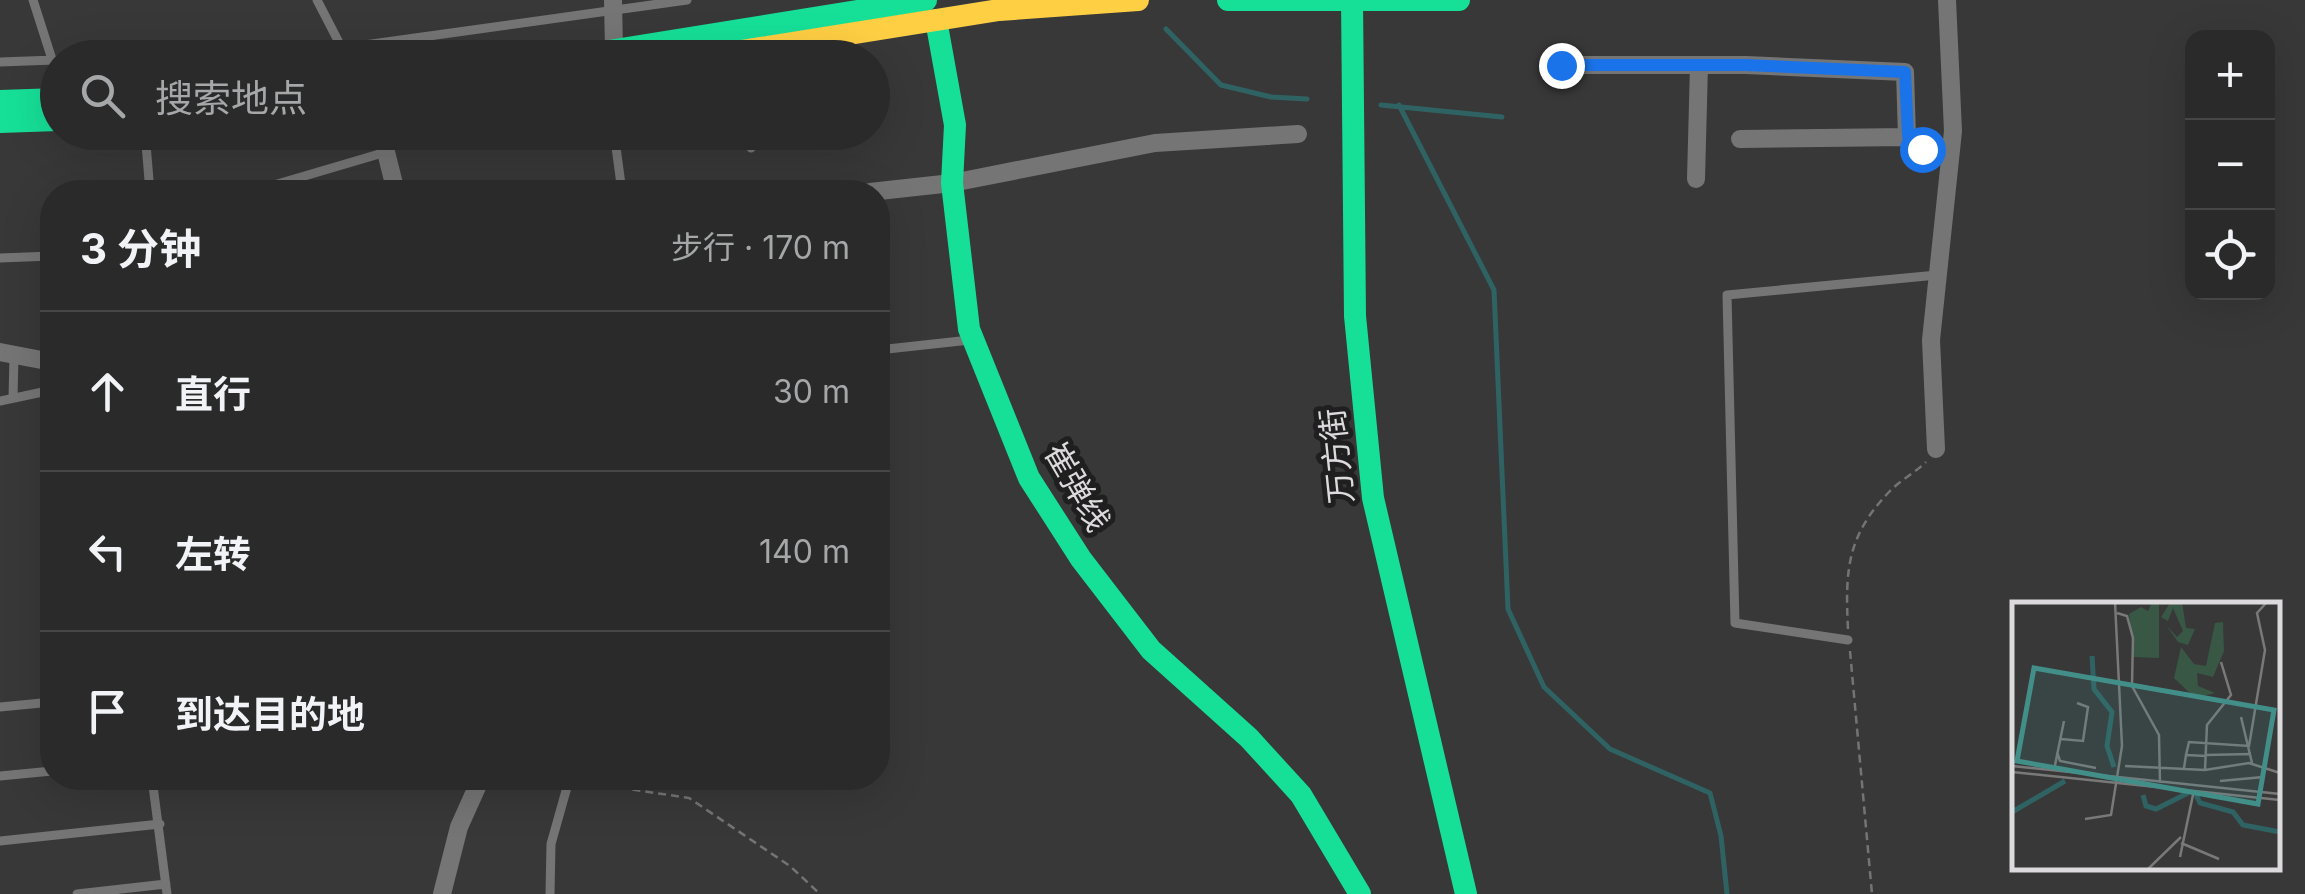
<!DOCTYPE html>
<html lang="zh">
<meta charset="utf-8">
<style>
:root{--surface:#2a2a2a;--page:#323232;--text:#f1f3f6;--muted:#a5a7a8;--line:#464647}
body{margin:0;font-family:Inter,"Noto Sans SC",sans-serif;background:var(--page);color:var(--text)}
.controls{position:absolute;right:30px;top:30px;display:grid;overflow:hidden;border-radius:20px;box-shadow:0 10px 40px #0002}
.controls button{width:90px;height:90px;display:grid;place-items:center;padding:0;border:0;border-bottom:2px solid var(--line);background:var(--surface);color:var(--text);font:50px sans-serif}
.stop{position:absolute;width:30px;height:30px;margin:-22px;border:8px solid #1a73e8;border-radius:50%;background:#fff}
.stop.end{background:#1a73e8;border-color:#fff;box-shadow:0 2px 10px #0008}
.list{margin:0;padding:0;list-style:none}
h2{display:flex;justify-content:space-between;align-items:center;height:130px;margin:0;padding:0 40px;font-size:42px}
h2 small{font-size:32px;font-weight:400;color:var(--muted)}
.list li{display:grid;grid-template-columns:65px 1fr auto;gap:30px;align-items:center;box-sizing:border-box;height:160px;padding:0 40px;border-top:2px solid var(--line)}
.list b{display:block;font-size:38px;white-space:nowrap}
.list em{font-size:32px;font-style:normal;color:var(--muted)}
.icon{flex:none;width:55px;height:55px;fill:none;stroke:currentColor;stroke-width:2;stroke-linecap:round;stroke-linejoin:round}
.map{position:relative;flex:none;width:2305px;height:894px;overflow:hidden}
.search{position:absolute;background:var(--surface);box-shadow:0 10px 40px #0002;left:40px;top:40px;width:850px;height:110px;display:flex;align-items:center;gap:25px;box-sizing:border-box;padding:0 35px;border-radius:55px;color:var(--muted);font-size:38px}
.panel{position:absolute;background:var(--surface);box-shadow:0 10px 40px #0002;left:40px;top:180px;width:850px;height:610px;border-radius:40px}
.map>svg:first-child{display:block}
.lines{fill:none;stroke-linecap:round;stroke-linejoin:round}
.stream{stroke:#2f6363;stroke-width:5}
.path{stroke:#747474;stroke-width:2.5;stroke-dasharray:8 5;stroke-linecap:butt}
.lane{stroke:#757575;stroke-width:9}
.street{stroke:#757575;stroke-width:18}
.fast{stroke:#16e098;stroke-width:22}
.slow{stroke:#ffcf43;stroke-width:22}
.route{stroke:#1a73e8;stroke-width:12}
.labels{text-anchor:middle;stroke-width:10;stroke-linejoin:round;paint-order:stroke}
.street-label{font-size:32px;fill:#dcdadc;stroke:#201f20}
.inset-river{fill:none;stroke:#2f6363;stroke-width:5}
.inset-road{fill:none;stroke:#7a797a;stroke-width:2.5}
.view{fill:#428f8a;fill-opacity:0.15;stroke:#428f8a;stroke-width:5}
.inset-edge{fill:none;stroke:#dcdadc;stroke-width:5}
</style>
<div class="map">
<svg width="2305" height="894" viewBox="0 0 2305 894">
<rect width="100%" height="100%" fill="#383838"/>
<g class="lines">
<path class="stream" d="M1166,29l55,56 50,12 36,2
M1381,105l121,12
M1399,105l95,185 14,319 36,78 66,62 100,44 11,43 6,58"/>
<path class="path" d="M1848,629c-3,-59 -1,-93 41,-137 11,-12 26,-19 37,-30
M1850,651l22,243
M581,782l108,16 101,68 30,28"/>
<path class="lane" d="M33,0l25,78
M317,0l30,58
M116,58l227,-10 344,-48
M0,62l55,-2
M145,132l5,60
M614,132l8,60
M749,132l2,16
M250,192l136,-40
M0,258l52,-2
M878,350l92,-10
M13,398l1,-42
M0,401l52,-11
M1848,640l-113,-17 -8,-328 210,-20
M0,707l52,-5
M0,776l52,-5
M152,778l15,116
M0,841l160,-17
M77,894l89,-10
M550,894l1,-50 18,-64"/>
<path class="street" d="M613,0l1,50
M1561,65h185l159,7 2,65 15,12 28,-2
M381,132l15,60
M1740,139l167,-2
M1696,179l3,-114
M870,192l82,-9 203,-40 143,-9
M0,352l52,10
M1936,449l-5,-109 22,-209 -6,-131
M442,894l17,-67 22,-49"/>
<path class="fast" d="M1228,0h231
M1352,0l3,316 18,182 93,396
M936,20l19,105 -3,58 17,146 60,149 52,81 70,91 98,88 52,57 59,99
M565,58l361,-58
M0,101l58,-2
M0,122l58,-2"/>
<path class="slow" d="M698,58l301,-48 139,-10"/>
</g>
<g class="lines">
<path class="route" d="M1561,65h185l159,7 3,64 14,13"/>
</g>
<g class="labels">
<g class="street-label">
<text transform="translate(1337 456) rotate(-96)" y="11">万方街</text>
<text transform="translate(1077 487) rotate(60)" y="11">崔弹线</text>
</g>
</g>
<g transform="translate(2012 602)">
<rect width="268" height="268" fill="#383838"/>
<path d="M140,0h7v56l-25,-1 -5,-43 12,-7 7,4zM170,0l4,26 9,1 -7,16 -10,-3 -12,-17 11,12 6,-6 -10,-23 -5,13 -7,-4 9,-14zM211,20l1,29 -11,26 -16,-4 1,13 17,7 -20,5 -21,-20 7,-31 13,17 12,2 9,-43z" fill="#385745"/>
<path class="inset-river" d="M80,54l2,33 18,23 -5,34 7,21M131,193l3,11 10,3 32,-16M184,193l4,8 33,9 10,13 37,7M0,210l53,-31"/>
<path class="inset-road" d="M105,11l10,3 6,22 -1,48 27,49 1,48M229,115l11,46M49,137l22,2 5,-34 -11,-4M45,150l3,9 36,7M174,153l3,-13 60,4 16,-96 -8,-37 10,-11M194,153l45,-1M0,164l268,28M113,164l80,4 44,-7 31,10M172,166l2,-13 20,1M42,168l10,-49M193,168l2,-45 24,-30 -10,-33M0,170l268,28M208,179l43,-4 2,-10M73,217l26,-4 11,-69 -7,-144M169,241l38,16M168,255l14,-67M136,267l33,-32"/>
<path class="view" d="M22,66l240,42 -16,94 -241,-43z"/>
<rect width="268" height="268" class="inset-edge"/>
</g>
</svg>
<div class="controls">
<button>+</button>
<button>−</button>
<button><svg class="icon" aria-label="locate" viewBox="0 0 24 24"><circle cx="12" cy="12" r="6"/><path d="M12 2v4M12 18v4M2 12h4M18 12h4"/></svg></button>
</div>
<div class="stop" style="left:1922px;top:149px"></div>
<div class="stop end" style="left:1561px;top:65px"></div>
<div class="search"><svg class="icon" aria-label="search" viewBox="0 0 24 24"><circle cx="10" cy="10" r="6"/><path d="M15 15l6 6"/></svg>搜索地点</div>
<section class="panel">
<h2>3 分钟<small>步行 · 170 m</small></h2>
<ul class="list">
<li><svg class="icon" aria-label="ahead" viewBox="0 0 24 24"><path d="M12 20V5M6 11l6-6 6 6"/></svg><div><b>直行</b></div><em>30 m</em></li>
<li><svg class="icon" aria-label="left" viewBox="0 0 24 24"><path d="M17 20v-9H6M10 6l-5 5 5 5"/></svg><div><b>左转</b></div><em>140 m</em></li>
<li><svg class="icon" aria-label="arrive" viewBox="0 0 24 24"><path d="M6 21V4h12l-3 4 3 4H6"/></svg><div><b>到达目的地</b></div></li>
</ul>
</section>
</div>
